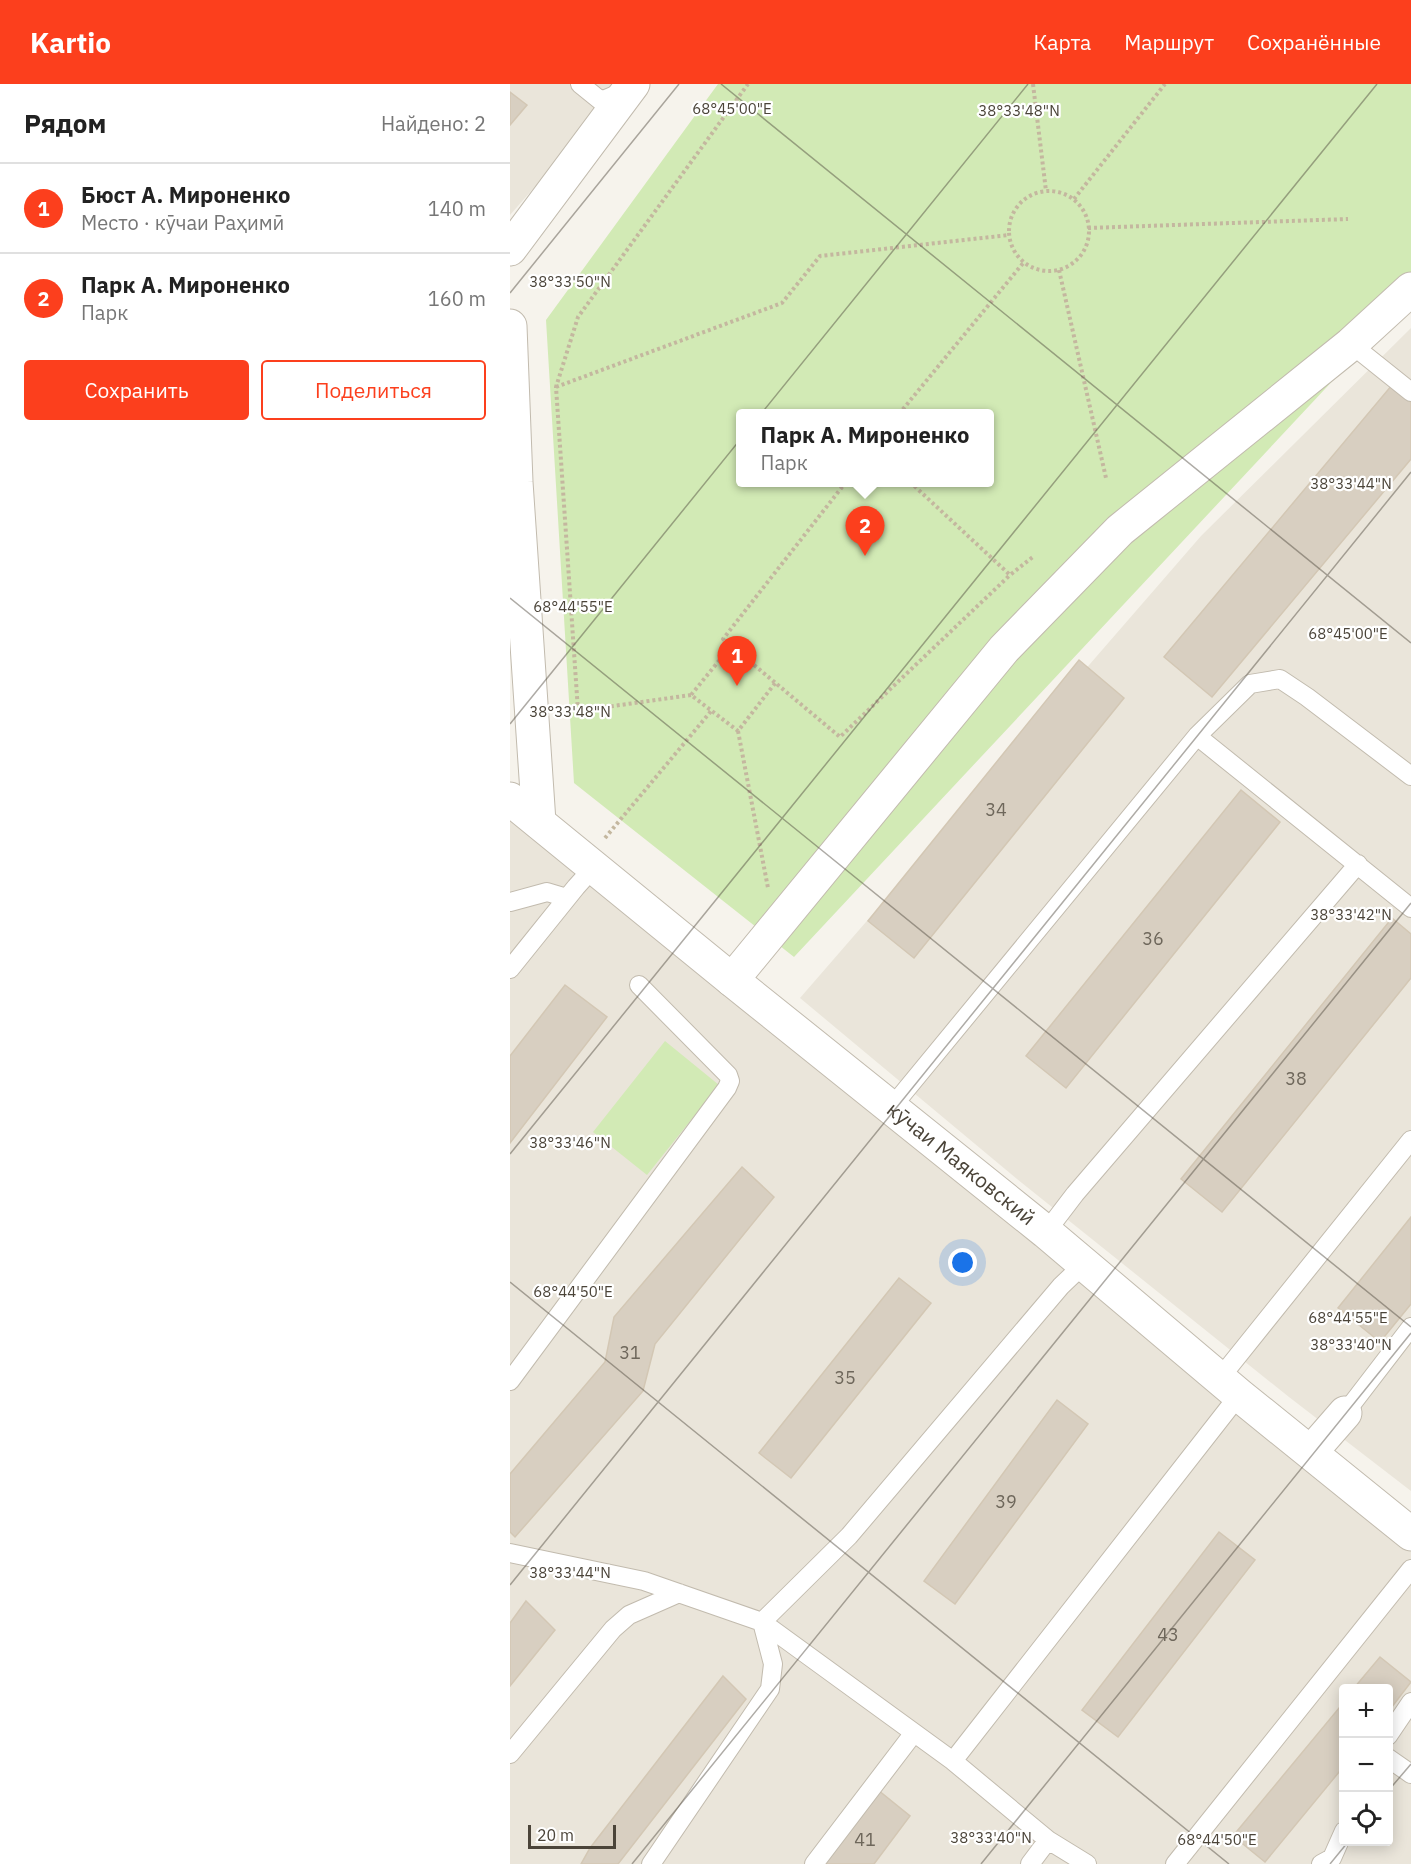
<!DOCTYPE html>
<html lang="ru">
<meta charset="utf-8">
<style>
:root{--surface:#fff;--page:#f2f2f2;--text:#222;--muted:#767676;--line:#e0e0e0;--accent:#fc3f1d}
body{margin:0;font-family:"IBM Plex Sans",sans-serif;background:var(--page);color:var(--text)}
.controls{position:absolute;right:18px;bottom:18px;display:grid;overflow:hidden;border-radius:6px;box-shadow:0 3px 15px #0003}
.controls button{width:54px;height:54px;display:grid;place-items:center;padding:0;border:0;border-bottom:2px solid var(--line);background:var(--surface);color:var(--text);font:30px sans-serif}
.scale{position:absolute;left:18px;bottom:15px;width:88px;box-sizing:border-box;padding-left:6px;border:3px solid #4b4439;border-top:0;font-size:16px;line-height:21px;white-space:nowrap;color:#4b4439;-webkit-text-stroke:4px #fff;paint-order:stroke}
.you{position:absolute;left:453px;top:1179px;width:21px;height:21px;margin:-15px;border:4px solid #fff;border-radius:50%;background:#1a73e8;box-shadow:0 0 0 9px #1a73e833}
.badge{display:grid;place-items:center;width:39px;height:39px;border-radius:50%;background:var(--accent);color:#fff;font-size:20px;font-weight:700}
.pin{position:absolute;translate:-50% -50px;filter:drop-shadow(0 2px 3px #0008)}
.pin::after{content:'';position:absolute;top:32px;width:21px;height:18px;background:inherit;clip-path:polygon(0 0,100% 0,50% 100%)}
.popup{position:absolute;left:226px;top:325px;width:258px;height:78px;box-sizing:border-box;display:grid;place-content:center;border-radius:6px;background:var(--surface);filter:drop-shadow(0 2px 4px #0005);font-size:20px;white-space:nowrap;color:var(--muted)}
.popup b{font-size:22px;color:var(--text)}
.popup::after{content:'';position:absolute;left:50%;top:100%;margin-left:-12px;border:12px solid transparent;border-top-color:var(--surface)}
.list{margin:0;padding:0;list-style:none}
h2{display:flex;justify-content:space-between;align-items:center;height:78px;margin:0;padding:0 24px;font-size:26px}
h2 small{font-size:20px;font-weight:400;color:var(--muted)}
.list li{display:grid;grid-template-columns:39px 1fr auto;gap:18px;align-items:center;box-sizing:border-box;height:90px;padding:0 24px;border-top:2px solid var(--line)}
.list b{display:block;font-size:22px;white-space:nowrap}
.list p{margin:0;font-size:20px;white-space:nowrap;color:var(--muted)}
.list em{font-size:20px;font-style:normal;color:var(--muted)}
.actions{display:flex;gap:12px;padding:18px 24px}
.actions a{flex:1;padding:14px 0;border:2px solid var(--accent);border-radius:6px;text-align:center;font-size:21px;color:var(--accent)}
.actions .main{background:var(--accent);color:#fff}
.icon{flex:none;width:33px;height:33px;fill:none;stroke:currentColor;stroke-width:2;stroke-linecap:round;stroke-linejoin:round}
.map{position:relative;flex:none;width:901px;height:1780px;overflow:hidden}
header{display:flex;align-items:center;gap:36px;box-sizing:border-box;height:84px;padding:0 30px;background:var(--accent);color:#fff}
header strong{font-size:28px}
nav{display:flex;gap:33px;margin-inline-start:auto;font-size:21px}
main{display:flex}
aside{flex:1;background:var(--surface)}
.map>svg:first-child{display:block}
.residential{fill:#eae5da;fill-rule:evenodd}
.green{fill:#d2eab5;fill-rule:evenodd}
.building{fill:#d8cfc1;stroke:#d3c7b4;stroke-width:1.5}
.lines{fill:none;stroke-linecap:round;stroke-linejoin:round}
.service-casing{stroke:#c2bbae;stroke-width:20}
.minor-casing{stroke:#c2bbae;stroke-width:35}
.tertiary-casing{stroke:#c2bbae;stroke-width:35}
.path{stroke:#c4b79f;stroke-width:4;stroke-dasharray:3 3;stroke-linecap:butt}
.service{stroke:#fff;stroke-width:18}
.minor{stroke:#fff;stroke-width:33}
.tertiary{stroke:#fff;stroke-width:33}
.ticks{fill:none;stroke:#4b4439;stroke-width:1.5;stroke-opacity:0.45}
.labels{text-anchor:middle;stroke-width:4.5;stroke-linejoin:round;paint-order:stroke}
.number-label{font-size:18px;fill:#6e675b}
.street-label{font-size:21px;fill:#4b4439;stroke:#fff}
.ticks-label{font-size:15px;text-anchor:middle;fill:#4b4439;stroke:#fff;stroke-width:4.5;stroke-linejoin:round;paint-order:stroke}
</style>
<header>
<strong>Kartio</strong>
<nav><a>Карта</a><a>Маршрут</a><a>Сохранённые</a></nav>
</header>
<main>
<aside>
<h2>Рядом<small>Найдено: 2</small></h2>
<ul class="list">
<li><span class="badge">1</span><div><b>Бюст А. Мироненко</b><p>Место · кӯчаи Раҳимӣ</p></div><em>140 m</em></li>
<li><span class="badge">2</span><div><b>Парк А. Мироненко</b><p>Парк</p></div><em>160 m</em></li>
</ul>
<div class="actions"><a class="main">Сохранить</a><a>Поделиться</a></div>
</aside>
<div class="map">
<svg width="901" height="1780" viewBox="0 0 901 1780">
<rect width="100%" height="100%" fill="#f6f3ec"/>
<path class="residential" d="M0,0h115l-115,131z
M901,244v1163l-122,-94 -272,-218 -217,-181 401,-462z
M0,736l901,729v315h-901zM834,1604h44v154h-44z"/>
<path class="green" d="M208,0h693v213l-617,660 -220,-174 -28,-463zM230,330h249v68h-249z
M155,957l54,44 -72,90 -54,-43z"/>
<path class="building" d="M0,8l17,13 -17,20z
M882,301l19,16v58l-199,238 -48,-40z
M569,576l45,38 -210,260 -46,-37z
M731,706l39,32 -214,266 -40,-32z
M882,834l19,16v44l-189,234 -41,-33z
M55,901l42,32 -97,126v-87z
M232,1083l32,30 -119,147 -12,47 -128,146 -5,-5v-58l95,-112 9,-45z
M901,1133v87l-31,38 -42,-34z
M389,1194l32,25 -140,175 -32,-25z
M547,1316l31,24 -133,180 -31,-23z
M709,1448l36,28 -137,177 -36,-27z
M16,1517l29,29 -45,56v-63z
M870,1573l31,25 -23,30v-24h-34z
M213,1592l23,23 -128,165h-37l9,-16z
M834,1618v64l-79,96 -32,-26z
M368,1706l32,26 -36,48h-56z"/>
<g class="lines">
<g class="service-casing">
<path id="service" d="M70,0l21,17 21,-9
M841,260l60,48
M687,652l214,172
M0,818l37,-10 20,6
M0,885l66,-82 18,-20
M381,1024l306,-372 53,-52 30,-5 27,18 104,79
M536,1148l29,-38 283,-330
M710,1294l191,-238
M0,1297l217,-293 3,-7 -2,-6 -89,-90
M835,1329l66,-86
M0,1469l134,28 118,41 191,139 95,79 39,24
M878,1652l23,-34
M0,1670l103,-125 16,-14 50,-22
M878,1674l23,16
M443,1677l286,-366
M141,1780l119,-175 3,-25 -11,-42 87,-86 212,-250 23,-22
M304,1780l99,-130
M520,1780l18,-24
M665,1780l236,-295
M811,1780l11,-6 12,-27"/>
</g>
<g class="minor-casing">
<path id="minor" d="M222,896l272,-331 116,-119 231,-186 60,-55"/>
</g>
<g class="tertiary-casing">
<g id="tertiary">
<path d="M0,165l123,-165"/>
<path d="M0,242l6,156 23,340"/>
<path id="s1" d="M0,715l222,181 314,252 193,163 172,139"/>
<path d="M801,1368l34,-39"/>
</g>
</g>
<path class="path" d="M523,0l13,107
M499 147a40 40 0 1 1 80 0a40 40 0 1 1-80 0Z
M564,115l91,-115
M578,144l260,-9
M549,186l47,208
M46,303l226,-84 38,-47 189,-21
M389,330l125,-152
M336,398l-123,157 117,98 170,-162
M400,398l100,93 24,-19
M221,562l-40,49 47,36 38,-49
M181,611l-113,16 -22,-324 22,-70 170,-233
M228,647l30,157
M95,754l107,-128"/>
<use href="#service" class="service"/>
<use href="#minor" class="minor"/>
<use href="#tertiary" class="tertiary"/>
</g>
<path class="ticks" d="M211,0l690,559M0,209l169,-209M0,514l901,729M0,640l518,-640M0,1070l867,-1070M0,1198l719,582M0,1501l901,-1113M878,1707l23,-27M122,1780l779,-961M471,1780l430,-531M820,1780l18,-22"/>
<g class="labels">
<g class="number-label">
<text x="486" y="732">34</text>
<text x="643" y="861">36</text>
<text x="786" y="1001">38</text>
<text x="120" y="1275">31</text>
<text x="335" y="1300">35</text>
<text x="496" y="1424">39</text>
<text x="658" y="1557">43</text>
<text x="355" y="1762">41</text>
</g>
<g class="street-label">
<text dy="7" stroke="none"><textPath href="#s1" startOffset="580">кӯчаи Маяковский</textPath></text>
</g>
</g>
<g class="ticks-label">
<text x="222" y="30">68°45'00"E</text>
<text x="509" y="32">38°33'48"N</text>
<text x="60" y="203">38°33'50"N</text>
<text x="841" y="405">38°33'44"N</text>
<text x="63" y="528">68°44'55"E</text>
<text x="838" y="555">68°45'00"E</text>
<text x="60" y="633">38°33'48"N</text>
<text x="841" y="836">38°33'42"N</text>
<text x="60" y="1064">38°33'46"N</text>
<text x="63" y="1213">68°44'50"E</text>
<text x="838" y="1239">68°44'55"E</text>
<text x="841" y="1266">38°33'40"N</text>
<text x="60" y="1494">38°33'44"N</text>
<text x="481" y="1759">38°33'40"N</text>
<text x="707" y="1761">68°44'50"E</text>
</g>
</svg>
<div class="controls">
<button>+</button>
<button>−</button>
<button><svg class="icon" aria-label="locate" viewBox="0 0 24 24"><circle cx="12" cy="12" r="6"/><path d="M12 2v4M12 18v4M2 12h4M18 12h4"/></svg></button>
</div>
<div class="scale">20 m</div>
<div class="you"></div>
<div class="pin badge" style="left:227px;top:602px">1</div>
<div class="pin badge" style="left:355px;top:472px">2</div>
<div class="popup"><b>Парк А. Мироненко</b>Парк</div>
</div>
</main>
